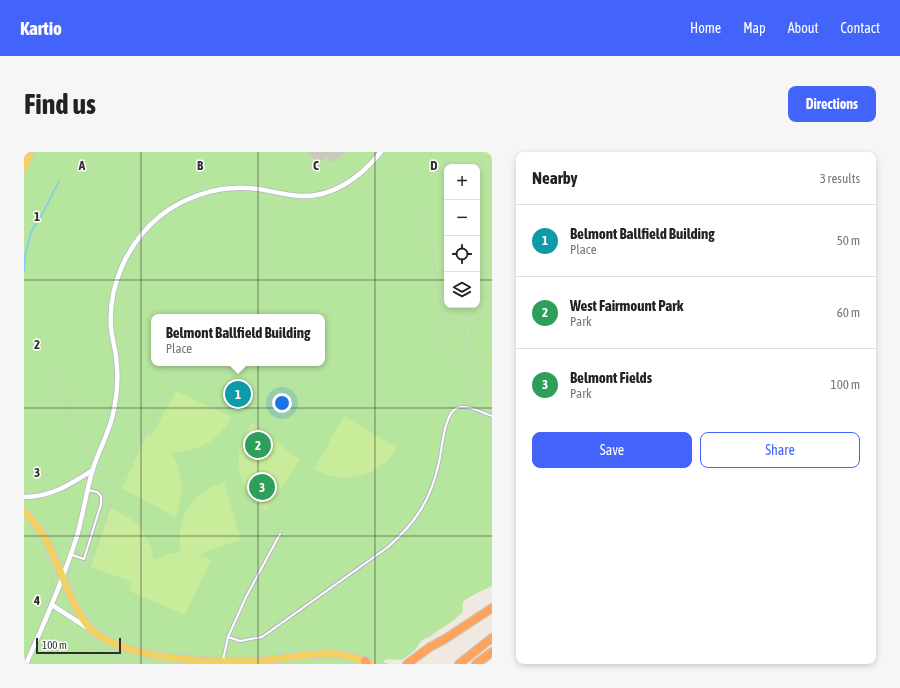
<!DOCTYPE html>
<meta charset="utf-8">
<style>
:root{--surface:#fff;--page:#f6f6f6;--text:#222;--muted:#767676;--line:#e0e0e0;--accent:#4264fb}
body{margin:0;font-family:"Asap Condensed",sans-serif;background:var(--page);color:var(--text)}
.controls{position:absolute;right:12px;top:12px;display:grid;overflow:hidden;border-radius:8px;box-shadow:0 2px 6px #0003}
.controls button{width:36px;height:36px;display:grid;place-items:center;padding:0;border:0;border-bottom:1px solid var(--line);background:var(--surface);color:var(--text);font:20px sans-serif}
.scale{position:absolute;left:12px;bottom:10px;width:85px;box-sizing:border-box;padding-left:4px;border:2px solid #2e2e2e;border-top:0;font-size:11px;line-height:14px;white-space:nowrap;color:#2e2e2e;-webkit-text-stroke:3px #fff;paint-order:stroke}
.you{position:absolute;left:258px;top:251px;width:14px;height:14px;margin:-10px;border:3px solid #fff;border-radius:50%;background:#1a73e8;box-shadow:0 0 0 6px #1a73e833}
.badge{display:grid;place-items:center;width:26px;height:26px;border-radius:50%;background:var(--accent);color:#fff;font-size:13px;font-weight:700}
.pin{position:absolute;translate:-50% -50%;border:2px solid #fff;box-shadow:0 1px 4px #0006}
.popup{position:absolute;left:127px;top:162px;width:174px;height:52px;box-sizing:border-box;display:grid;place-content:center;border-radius:8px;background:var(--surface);filter:drop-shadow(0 1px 3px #0005);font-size:13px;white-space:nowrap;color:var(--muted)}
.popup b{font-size:15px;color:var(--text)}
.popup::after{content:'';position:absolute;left:50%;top:100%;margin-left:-8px;border:8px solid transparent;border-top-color:var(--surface)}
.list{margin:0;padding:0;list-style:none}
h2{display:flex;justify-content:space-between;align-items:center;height:52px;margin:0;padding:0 16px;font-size:17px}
h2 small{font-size:13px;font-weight:400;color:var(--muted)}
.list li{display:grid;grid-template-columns:26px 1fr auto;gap:12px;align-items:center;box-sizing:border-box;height:72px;padding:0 16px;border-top:1px solid var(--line)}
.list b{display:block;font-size:15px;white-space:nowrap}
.list p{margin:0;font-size:13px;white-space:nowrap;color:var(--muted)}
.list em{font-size:13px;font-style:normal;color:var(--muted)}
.actions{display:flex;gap:8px;padding:12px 16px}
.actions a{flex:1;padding:9px 0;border:1px solid var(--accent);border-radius:8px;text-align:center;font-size:14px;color:var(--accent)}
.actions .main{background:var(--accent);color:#fff}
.icon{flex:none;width:22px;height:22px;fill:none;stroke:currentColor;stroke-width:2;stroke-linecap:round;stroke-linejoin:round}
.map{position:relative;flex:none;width:468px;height:512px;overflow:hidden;border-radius:8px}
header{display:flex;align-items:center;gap:24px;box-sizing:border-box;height:56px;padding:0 20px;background:var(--accent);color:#fff}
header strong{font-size:19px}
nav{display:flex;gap:22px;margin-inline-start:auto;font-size:14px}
.intro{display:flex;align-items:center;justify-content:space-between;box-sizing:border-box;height:96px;padding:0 24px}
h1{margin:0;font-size:28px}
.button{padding:10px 18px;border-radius:8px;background:var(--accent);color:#fff;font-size:14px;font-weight:700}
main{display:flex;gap:24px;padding:0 24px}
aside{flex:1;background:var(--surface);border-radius:8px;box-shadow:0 2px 6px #0003}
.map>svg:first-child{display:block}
.green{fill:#b6e59e;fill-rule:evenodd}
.pitch{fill:#c9ec9a}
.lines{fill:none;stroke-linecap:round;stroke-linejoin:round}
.stream{stroke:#75cff0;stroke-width:1.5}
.building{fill:#cbc7bf}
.lane-casing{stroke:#b4b7c1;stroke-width:4}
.street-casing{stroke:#b4b7c1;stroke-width:6}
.primary-casing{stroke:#c9c9c9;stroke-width:9}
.highway-casing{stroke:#c9c9c9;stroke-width:10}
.path{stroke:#c9c9c9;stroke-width:1;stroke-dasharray:3 2;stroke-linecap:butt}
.lane{stroke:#fff;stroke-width:2}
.street{stroke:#fff;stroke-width:4.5}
.primary{stroke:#f2d163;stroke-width:7}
.highway{stroke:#ffa35c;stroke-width:8}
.grid{fill:none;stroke:#2e2e2e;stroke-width:1;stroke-opacity:0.55}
.grid-label{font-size:13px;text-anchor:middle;font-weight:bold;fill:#2e2e2e;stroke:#fff;stroke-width:3;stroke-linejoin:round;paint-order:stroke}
</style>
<header>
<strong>Kartio</strong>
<nav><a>Home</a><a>Map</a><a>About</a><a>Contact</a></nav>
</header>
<div class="intro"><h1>Find us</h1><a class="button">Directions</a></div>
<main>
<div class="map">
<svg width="468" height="512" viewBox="0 0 468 512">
<rect width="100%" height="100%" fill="#efe9e1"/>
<path class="green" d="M0,0h468v434c-5,2 -26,12 -29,16 -1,3 0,7 0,10l-13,11 -11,7 -8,6 -9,4 -7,10 -6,5 -8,5 -15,-1 -3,3 6,2h-365zM423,15h30v138h-30zM130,165h168v46h-168z"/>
<path class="pitch" d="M152,239l55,26c-12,24 -34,36 -60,35 12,21 14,42 4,65l-53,-29 26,-55 4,2z
M320,264l53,32c-18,29 -53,38 -83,21z
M228,271l48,37 -34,50c-31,-22 -36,-57 -14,-87z
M200,330l17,58 -41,14 11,6 -26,55 -56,-24 3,-9 -41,-15 19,-58c27,8 39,25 44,51l15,-6 12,-2c-6,-33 10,-60 43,-70z"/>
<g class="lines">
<path class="stream" d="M0,120l1,-16 6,-24 12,-19 16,-32"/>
</g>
<path class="building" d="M284,0h37l-12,11 -7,-7 -8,7z
M203,231l21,10 -3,6 -3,-1 -2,2 -4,-2 -2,6 -6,-3 2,-6 -4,-2 1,-3 -3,-2z"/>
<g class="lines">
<g class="lane-casing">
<path id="lane" d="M48,403l12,4 17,-55v-8l-4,-4 -9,-2
M204,485l12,4 22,-4 126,-90c28,-25 43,-47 51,-85 3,-12 5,-49 18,-54 11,-4 25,5 35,8
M199,508l5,-23 18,-40 34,-63"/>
</g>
<g class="street-casing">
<path id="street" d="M0,345c27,0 47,-13 69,-27
M28,453l34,22
M2,512c19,-42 37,-84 51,-128 6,-21 9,-43 15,-64 5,-18 15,-35 20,-54 5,-20 7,-40 4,-61 -1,-10 -4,-19 -5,-29 -3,-42 16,-85 49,-112 24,-19 57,-30 88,-28 15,1 29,5 43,7 37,6 67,-15 90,-43"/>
</g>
<g class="primary-casing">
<path id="primary" d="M0,16l6,-16
M0,359c26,25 34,59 49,90 5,11 11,22 20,30 34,30 130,33 174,29 23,-2 46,-8 70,-6 12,1 23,6 35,10"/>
</g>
<g class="highway-casing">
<path id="highway" d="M341,509l2,3
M383,512l23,-17 15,-8 47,-31
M435,512l33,-26
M452,512l16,-12"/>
</g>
<path class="path" d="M363,0l12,11 6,-3v-5l2,-3
M408,0v4l5,5v8l4,3 2,-1 1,-2v-5l3,-2h6l7,5
M449,0c6,8 14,19 19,29
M393,61l8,9 5,14 11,68v29l1,9 3,8 18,22 22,17
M453,96l10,2 3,3 -4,5 -9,2
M453,113l7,2 1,4 -1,1 -7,2
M453,129l6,-4h4l-5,14 2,5 4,2 4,-1
M460,144l-13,20 -9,3v7l6,14 3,-3 2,-13 16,-12 3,-7
M417,181l17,1 10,6c-3,8 0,12 3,19l11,-3 10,5
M0,186l9,7 10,11 9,9 5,8 14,44 20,39
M439,251l29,-19
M432,252v-3l18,-10 10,-2
M64,416l14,-36 14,-46 8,-19 43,-71 15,-19 4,-11
M18,464l-1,-1 10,-28 2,-15
M28,468l49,33 33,11"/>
<use href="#lane" class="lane"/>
<use href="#street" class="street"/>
<use href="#primary" class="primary"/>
<use href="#highway" class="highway"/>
</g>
<path class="grid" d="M117,0v512M234,0v512M351,0v512M0,128h423M453,128h15M0,256h468M0,384h468"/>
<g class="grid-label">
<text x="58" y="18">A</text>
<text x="176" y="18">B</text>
<text x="292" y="18">C</text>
<text x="410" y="18">D</text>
<text x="13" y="69">1</text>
<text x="13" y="197">2</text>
<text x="13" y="325">3</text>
<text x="13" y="453">4</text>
</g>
</svg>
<div class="controls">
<button>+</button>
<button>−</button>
<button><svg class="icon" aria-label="locate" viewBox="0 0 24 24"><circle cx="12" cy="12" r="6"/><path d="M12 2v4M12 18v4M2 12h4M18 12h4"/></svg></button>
<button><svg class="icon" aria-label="layers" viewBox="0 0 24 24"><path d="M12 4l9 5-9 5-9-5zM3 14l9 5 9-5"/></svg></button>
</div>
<div class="scale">100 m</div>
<div class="you"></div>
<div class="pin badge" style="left:214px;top:242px;background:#0f9aa8">1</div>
<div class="popup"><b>Belmont Ballfield Building</b>Place</div>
<div class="pin badge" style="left:234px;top:293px;background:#2e9e5b">2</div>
<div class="pin badge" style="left:238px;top:335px;background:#2e9e5b">3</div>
</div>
<aside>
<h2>Nearby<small>3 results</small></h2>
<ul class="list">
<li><span class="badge" style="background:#0f9aa8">1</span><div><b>Belmont Ballfield Building</b><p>Place</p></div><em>50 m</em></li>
<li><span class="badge" style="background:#2e9e5b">2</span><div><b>West Fairmount Park</b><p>Park</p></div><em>60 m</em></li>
<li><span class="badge" style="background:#2e9e5b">3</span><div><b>Belmont Fields</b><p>Park</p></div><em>100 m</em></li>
</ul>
<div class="actions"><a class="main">Save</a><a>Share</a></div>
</aside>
</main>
